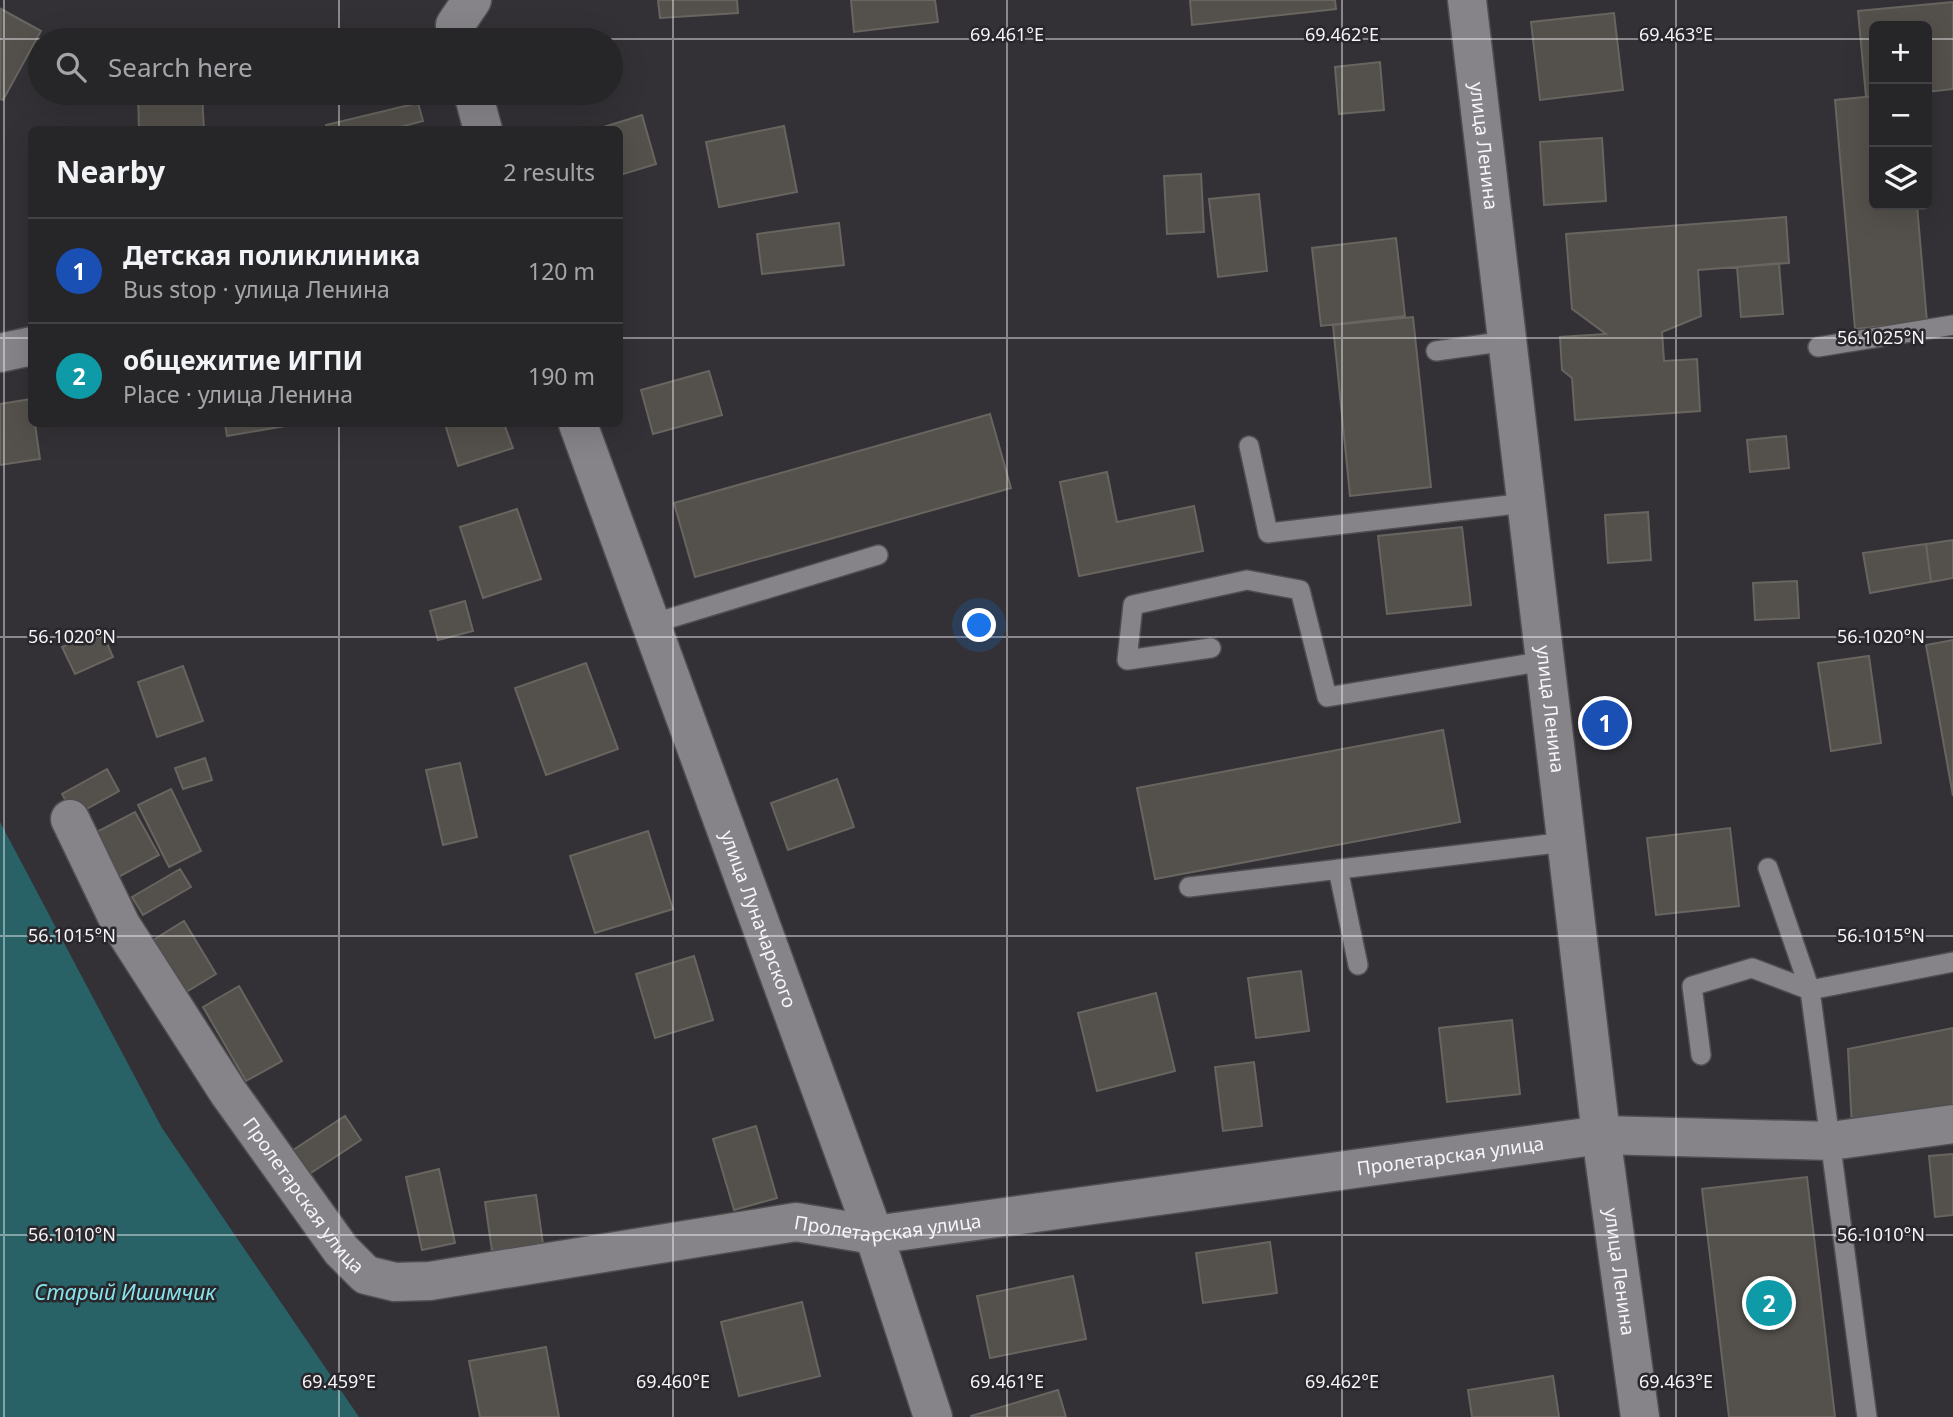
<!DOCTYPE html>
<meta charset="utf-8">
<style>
:root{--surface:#262528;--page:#2e2d30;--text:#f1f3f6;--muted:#a4a5a8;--line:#424245;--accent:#0b8043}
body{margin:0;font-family:"Noto Sans",sans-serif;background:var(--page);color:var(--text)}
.controls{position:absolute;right:21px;top:21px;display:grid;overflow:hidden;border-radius:10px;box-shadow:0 7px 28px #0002}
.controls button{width:63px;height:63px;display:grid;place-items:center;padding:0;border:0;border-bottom:2px solid var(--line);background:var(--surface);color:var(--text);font:35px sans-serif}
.you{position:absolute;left:980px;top:626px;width:24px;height:24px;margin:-18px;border:5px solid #fff;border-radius:50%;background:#1a73e8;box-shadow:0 0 0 10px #1a73e833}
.badge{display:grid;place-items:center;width:46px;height:46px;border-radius:50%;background:var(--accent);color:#fff;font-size:23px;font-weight:700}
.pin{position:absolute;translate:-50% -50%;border:4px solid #fff;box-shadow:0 2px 7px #0006}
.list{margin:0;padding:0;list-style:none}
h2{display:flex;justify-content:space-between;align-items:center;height:91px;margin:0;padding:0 28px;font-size:30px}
h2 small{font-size:23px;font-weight:400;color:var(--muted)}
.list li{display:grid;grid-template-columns:46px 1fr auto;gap:21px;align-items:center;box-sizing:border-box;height:105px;padding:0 28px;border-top:2px solid var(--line)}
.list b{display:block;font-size:26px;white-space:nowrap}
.list p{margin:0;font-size:23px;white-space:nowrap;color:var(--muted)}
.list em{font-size:23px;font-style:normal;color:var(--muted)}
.icon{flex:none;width:38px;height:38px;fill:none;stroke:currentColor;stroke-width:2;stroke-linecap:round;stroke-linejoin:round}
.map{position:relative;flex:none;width:1953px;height:1417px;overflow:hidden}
.search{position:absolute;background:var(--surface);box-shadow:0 7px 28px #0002;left:28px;top:28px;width:595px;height:77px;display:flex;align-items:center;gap:18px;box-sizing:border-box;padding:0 24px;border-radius:38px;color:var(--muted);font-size:26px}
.panel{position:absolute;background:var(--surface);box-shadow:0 7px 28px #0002;left:28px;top:126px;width:595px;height:301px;border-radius:10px}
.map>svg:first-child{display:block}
.water{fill:#286166}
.building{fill:#54514c;stroke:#686560;stroke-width:2}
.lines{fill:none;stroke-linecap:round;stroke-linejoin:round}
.service-casing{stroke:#4f4e51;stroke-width:22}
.minor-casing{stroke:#4f4e51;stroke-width:41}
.tertiary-casing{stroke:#4f4e51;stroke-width:41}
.service{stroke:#878489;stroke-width:19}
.minor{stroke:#878489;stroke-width:38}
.tertiary{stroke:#878489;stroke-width:38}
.ticks{fill:none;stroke:#f5f4f6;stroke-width:2;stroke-opacity:0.45}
.labels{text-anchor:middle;stroke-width:5;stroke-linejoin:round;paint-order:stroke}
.street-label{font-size:19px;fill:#f5f4f6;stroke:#29272b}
.water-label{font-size:21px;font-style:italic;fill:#87e4ed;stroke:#29272b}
.ticks-label{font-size:18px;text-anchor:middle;fill:#f5f4f6;stroke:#29272b;stroke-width:5;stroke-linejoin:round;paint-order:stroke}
</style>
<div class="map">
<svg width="1953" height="1417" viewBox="0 0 1953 1417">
<rect width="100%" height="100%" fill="#333135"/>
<path class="water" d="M0,822l162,306 197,289h-359z"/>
<path class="building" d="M658,0h79l1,13 -78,5z
M851,0h84l3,22 -84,10z
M1190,0h145l1,9 -144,16z
M1953,2v87l-26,3v-66h-53v70l-8,1 -8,-86z
M1,9l40,22 -38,69 -3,-1z
M1614,13l9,77 -83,10 -9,-78z
M1380,62l4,48 -45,4 -4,-47z
M138,93h64l2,37h-65z
M1874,96v109h43l10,117 -72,7 -20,-229z
M418,103l5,18 -34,9h-62l-1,-5z
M642,115l14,49 -36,11v-45h-26z
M784,126l13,66 -78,15 -13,-65z
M1602,138l4,63 -62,4 -4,-63z
M1201,174l3,58 -37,2 -3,-58z
M1259,194l8,77 -49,6 -9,-78z
M1786,217l3,46 -91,7 3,46 -39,16 2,29 33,-2 3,52 -125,9 -3,-42 -10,-8 -2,-33 46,-3 -34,-25 -6,-75z
M839,223l5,42 -82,9 -5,-40z
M1396,238l9,78 -84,10 -9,-78z
M1779,263l4,51 -42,3 -4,-50z
M1413,317l18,170 -81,9 -17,-171z
M709,371l13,44 -69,19 -12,-44z
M31,399l1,25h3l5,35 -40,6v-61z
M990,414l21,74 -316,89 -21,-74z
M225,424h72l-70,12z
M445,424h59l9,24 -55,18z
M1786,436l3,32 -39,4 -3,-32z
M1107,472l10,50 77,-16 9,45 -124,25 -19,-94z
M517,509l24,70 -58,19 -23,-71z
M1648,512l3,48 -43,3 -3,-48z
M1462,527l9,78 -84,9 -9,-78z
M1953,540v38l-22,4 -5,-38z
M1926,544l5,38 -61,11 -7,-40z
M1797,581l2,37 -44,2 -2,-37z
M465,601l8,30 -35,9 -8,-29z
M101,630l12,27 -38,17 -13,-27z
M1953,640v156l-27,-151z
M1869,656l12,87 -50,8 -13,-88z
M586,663l32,86 -72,26 -31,-87z
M183,666l20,55 -46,16 -19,-55z
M1443,730l17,92 -305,57 -18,-91z
M205,758l7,22 -29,9 -8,-21z
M460,763l17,74 -34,8 -17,-75z
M107,769l12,22 -45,25 -12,-22z
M837,779l17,48 -66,23 -17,-47z
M171,789l30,62 -32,16 -31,-62z
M135,812l24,43 -46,25 -24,-44z
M1730,828l9,78 -83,9 -9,-77z
M648,831l25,78 -78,24 -25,-77z
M180,869l11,18 -48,28 -11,-18z
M184,921l32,53 -35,21 -31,-53z
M694,956l19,64 -58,18 -19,-64z
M1301,971l8,60 -53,7 -8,-60z
M239,986l43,75 -36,20 -43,-74z
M1156,993l19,78 -78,20 -19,-78z
M1512,1020l8,74 -73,8 -8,-74z
M1953,1028v85l-101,15 -4,-79z
M1254,1062l8,64 -39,5 -8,-64z
M345,1116l16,24 -61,40 -16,-24z
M756,1126l21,72 -43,12 -21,-71z
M1953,1154v61l-18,2 -6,-61z
M439,1169l16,74 -33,7 -16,-73z
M1807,1177l28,240h-106l-27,-228z
M536,1195l7,49 -51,7 -7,-49z
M1270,1242l7,51 -74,10 -7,-50z
M1073,1276l13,63 -96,19 -13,-62z
M802,1302l18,74 -81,20 -18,-74z
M546,1347l13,70h-79l-11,-56z
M1553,1376l6,41h-87l-4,-27z
M1058,1390l8,27h-95v-1z"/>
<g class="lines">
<g class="service-casing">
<path id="service" d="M1818,347l135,-22
M1436,351l71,-10
M1249,446l19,87 258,-30
M651,624l227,-69
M1211,648l-84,12 6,-55 114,-25 53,10 27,107 218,-36
M1768,868l42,122
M1338,869l20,96
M1189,887l377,-45
M1701,1055l-9,-69 60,-18 58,22
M1867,1417l-57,-427 143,-28"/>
</g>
<g class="minor-casing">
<g id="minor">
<path d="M459,40l-4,-15 17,-25"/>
<path d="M473,93l10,37"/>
<path d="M0,353l32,-7"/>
<path id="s1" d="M578,424l296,811 59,182"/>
<path id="s2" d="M70,819l51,106 107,167 113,158 25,25 29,7 35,-1 366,-59 78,13 727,-100 230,6 122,-17"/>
<path id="s3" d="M1601,1135l39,282"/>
</g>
</g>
<g class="tertiary-casing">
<g id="tertiary">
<path id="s4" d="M1467,0l134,1135"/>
</g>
</g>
<use href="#service" class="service"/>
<use href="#minor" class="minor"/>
<use href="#tertiary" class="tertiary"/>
</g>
<path class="ticks" d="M4,0v1417M339,0v40M673,0v1417M1007,0v1417M1342,0v1417M1676,0v1417M0,39h1874M1927,39h26M339,93v37M0,338h32M620,338h1333M339,424v993M0,637h1953M0,936h1953M0,1235h1953"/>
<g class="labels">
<g class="street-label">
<text dy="7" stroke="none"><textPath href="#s4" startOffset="147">улица Ленина</textPath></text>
<text dy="7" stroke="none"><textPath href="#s4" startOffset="714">улица Ленина</textPath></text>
<text dy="7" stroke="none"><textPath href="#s1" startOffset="527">улица Луначарского</textPath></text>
<text dy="7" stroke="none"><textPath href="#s2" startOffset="1642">Пролетарская улица</textPath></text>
<text dy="7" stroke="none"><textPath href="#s2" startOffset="444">Пролетарская улица</textPath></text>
<text dy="7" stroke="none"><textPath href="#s2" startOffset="1074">Пролетарская улица</textPath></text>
<text dy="7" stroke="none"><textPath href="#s3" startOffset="138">улица Ленина</textPath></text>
</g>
<g class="water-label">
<text x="125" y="1300">Старый Ишимчик</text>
</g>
</g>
<g class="ticks-label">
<text x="1007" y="41">69.461°E</text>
<text x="1342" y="41">69.462°E</text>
<text x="1676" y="41">69.463°E</text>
<text x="1881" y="344">56.1025°N</text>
<text x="72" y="643">56.1020°N</text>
<text x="1881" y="643">56.1020°N</text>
<text x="72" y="942">56.1015°N</text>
<text x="1881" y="942">56.1015°N</text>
<text x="72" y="1241">56.1010°N</text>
<text x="1881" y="1241">56.1010°N</text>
<text x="339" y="1388">69.459°E</text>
<text x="673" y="1388">69.460°E</text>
<text x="1007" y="1388">69.461°E</text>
<text x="1342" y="1388">69.462°E</text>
<text x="1676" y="1388">69.463°E</text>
</g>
</svg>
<div class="controls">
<button>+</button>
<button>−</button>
<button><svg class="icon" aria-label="layers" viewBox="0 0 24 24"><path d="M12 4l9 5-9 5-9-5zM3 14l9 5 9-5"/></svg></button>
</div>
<div class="you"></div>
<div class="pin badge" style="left:1605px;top:723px;background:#1a4fb4">1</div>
<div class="pin badge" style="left:1769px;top:1303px;background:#0f9aa8">2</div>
<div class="search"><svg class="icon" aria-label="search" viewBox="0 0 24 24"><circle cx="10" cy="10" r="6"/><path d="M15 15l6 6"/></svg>Search here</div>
<section class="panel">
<h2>Nearby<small>2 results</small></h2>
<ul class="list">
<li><span class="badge" style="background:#1a4fb4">1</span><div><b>Детская поликлиника</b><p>Bus stop · улица Ленина</p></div><em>120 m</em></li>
<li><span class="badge" style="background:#0f9aa8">2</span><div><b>общежитие ИГПИ</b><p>Place · улица Ленина</p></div><em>190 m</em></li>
</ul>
</section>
</div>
